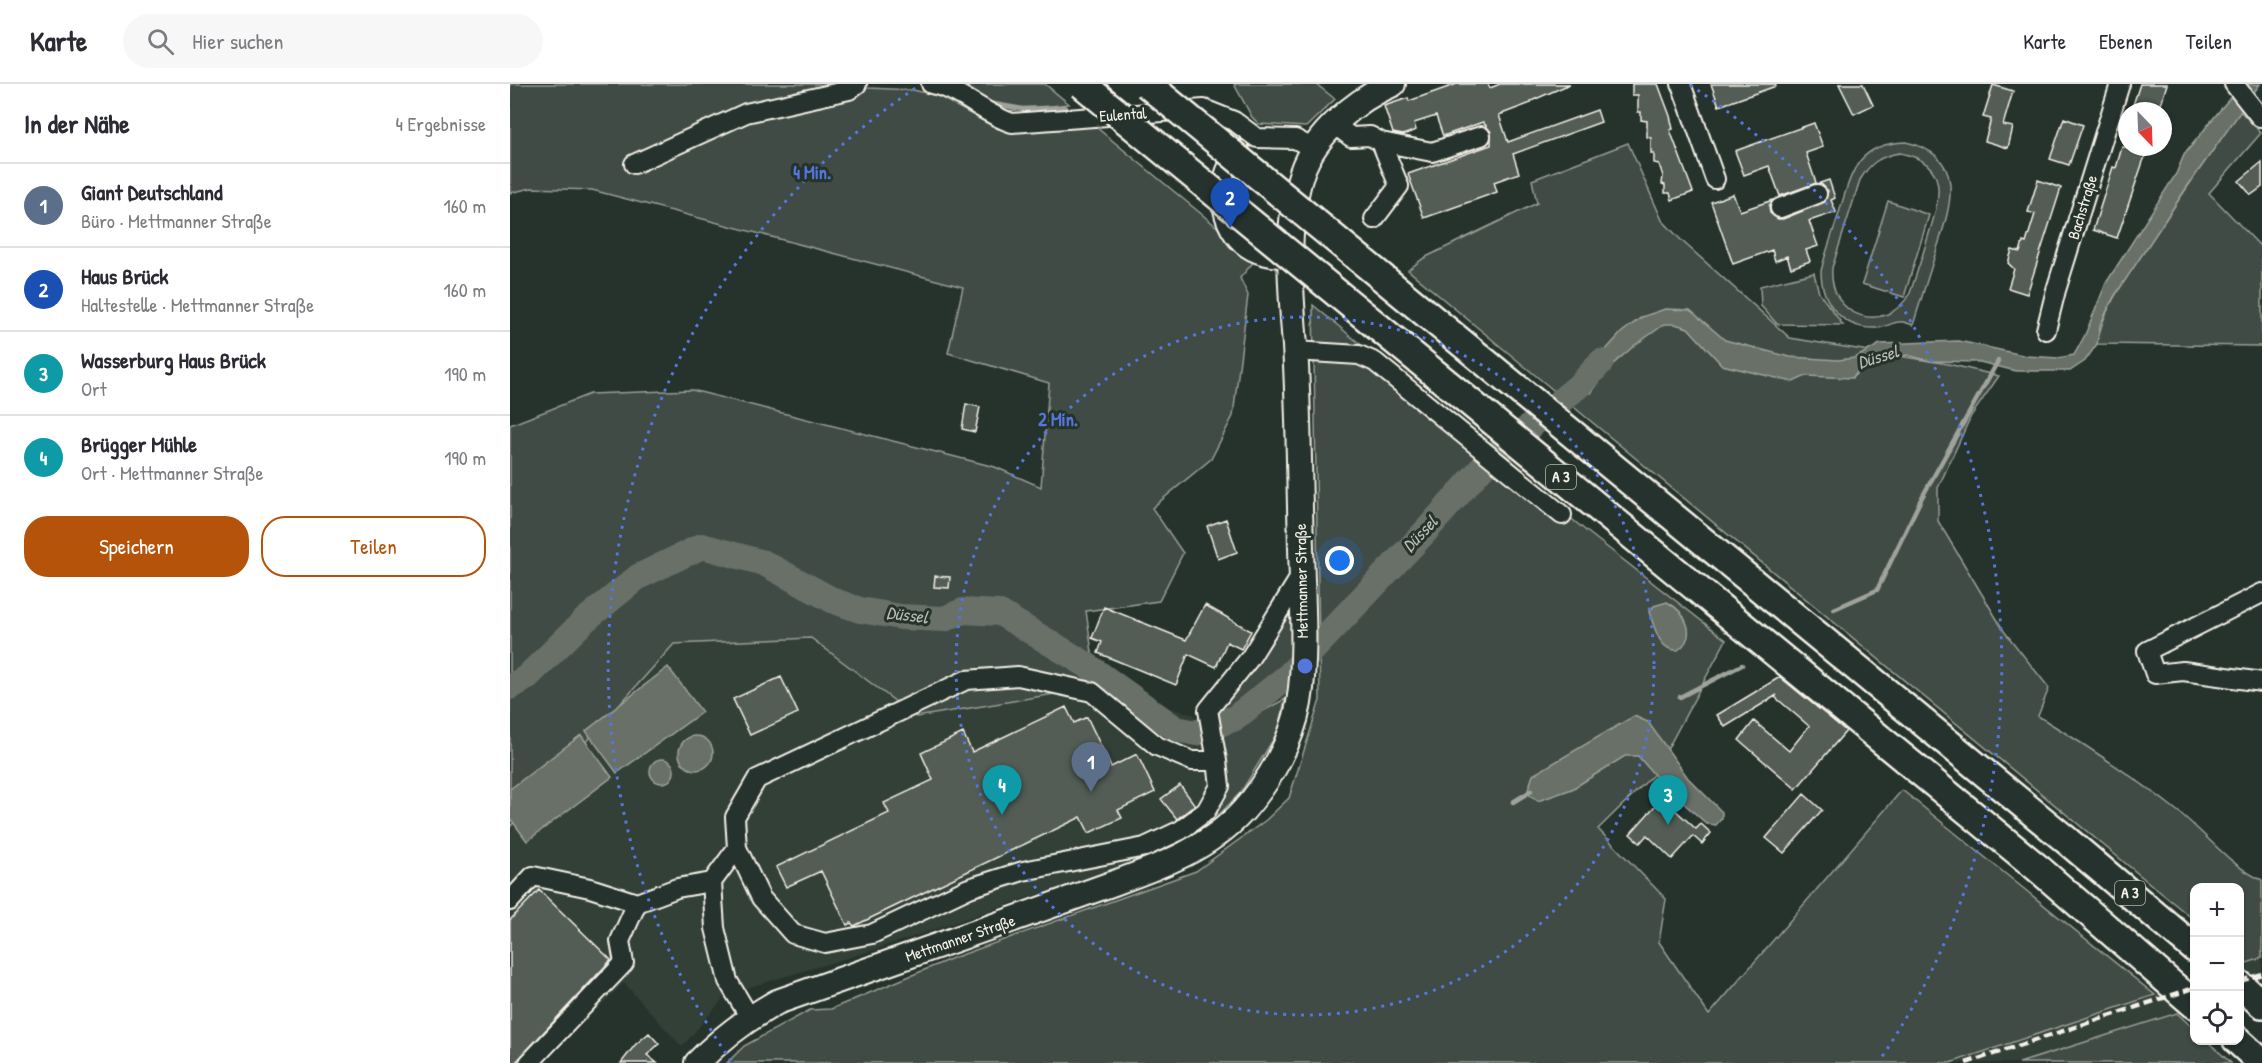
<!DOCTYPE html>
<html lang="de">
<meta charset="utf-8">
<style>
:root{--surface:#fff;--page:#f7f7f7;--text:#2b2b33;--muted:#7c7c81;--line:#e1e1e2;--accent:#b45309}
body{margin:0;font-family:"Patrick Hand",sans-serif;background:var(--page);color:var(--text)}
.controls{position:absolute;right:18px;bottom:18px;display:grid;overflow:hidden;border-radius:12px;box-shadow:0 2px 4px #0004}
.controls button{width:54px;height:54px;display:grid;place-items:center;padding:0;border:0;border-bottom:2px solid var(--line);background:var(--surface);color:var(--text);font:30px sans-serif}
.compass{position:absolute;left:1608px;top:18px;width:54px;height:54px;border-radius:50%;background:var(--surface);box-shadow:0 2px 4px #0004;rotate:157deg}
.you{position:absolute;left:830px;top:477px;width:21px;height:21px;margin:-15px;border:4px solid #fff;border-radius:50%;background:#1a73e8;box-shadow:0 0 0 9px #1a73e833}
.badge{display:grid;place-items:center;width:39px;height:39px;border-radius:50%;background:var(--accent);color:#fff;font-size:20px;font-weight:700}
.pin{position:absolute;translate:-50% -50px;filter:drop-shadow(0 2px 3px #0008)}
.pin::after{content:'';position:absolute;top:32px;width:21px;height:18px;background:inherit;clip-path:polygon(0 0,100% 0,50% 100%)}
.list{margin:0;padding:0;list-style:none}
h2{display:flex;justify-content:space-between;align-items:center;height:78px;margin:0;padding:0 24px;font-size:26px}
h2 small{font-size:20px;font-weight:400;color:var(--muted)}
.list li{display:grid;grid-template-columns:39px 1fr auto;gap:18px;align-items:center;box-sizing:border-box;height:84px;padding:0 24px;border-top:2px solid var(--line)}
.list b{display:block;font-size:22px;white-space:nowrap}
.list p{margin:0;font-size:20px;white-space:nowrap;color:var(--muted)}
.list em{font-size:20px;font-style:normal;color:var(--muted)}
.actions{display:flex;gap:12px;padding:18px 24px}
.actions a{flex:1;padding:14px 0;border:2px solid var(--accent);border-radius:24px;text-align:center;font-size:21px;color:var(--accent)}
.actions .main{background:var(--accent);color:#fff}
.icon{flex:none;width:33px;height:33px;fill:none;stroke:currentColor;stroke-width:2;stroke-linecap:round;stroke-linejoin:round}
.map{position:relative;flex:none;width:1752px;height:979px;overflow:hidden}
header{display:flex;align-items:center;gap:36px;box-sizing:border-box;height:84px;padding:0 30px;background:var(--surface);border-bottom:2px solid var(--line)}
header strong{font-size:28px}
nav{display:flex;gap:33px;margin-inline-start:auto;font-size:21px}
.search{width:420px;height:54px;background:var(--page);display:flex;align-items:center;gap:15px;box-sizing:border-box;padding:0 21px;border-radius:33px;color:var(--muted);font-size:22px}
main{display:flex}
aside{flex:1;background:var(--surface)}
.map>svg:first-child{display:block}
.built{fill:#333f39}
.green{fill:#414b45;stroke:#9a9e96;stroke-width:1.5;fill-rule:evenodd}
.water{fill:#676f68;stroke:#9fa39b;stroke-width:1.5}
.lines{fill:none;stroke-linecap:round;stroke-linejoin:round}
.stream{stroke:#9fa39b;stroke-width:4.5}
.river{stroke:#676f68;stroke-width:26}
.building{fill:#525c55;stroke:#f4f1e8;stroke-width:1.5}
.minor-casing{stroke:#f4f1e8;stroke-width:22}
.major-casing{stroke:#f4f1e8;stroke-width:28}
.highway-casing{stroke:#f4f1e8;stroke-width:32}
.minor{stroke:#26332d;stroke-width:18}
.major{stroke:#26332d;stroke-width:24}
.highway{stroke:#26332d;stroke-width:27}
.rail{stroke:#f4f1e8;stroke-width:4.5;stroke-dasharray:9 4.5;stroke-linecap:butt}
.highway-bridge-casing{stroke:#f4f1e8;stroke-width:32;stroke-linecap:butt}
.highway-bridge{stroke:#26332d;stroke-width:27}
.ring{fill:none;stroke:#5377dc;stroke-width:3;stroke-dasharray:3 6}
.labels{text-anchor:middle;stroke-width:6;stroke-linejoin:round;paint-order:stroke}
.shield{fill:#26332d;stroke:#b6b8b0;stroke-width:1.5}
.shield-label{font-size:15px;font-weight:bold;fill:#f4f1e8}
.street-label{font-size:16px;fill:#f4f1e8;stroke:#26332d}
.water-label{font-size:18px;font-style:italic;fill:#bcbdb5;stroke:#26332d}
.centre{fill:#5377dc;stroke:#26332d;stroke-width:3}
.ring-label{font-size:18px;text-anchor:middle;font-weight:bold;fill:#5377dc;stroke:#26332d;stroke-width:6;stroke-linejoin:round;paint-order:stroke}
</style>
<header>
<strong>Karte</strong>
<div class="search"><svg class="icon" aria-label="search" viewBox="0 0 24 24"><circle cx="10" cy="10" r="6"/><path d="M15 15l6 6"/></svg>Hier suchen</div>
<nav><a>Karte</a><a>Ebenen</a><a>Teilen</a></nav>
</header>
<main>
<aside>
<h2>In der Nähe<small>4 Ergebnisse</small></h2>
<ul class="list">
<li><span class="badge" style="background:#5c6f8a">1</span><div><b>Giant Deutschland</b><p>Büro · Mettmanner Straße</p></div><em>160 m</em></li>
<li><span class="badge" style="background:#1a4fb4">2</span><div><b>Haus Brück</b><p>Haltestelle · Mettmanner Straße</p></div><em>160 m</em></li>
<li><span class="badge" style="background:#0f9aa8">3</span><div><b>Wasserburg Haus Brück</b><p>Ort</p></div><em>190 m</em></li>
<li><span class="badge" style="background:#0f9aa8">4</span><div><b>Brügger Mühle</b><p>Ort · Mettmanner Straße</p></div><em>190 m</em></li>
</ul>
<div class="actions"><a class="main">Speichern</a><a>Teilen</a></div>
</aside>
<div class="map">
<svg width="1752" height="979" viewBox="0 0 1752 979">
<rect width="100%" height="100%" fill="#26332d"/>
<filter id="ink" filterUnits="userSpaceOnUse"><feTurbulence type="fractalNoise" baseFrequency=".0167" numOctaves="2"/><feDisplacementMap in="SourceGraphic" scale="12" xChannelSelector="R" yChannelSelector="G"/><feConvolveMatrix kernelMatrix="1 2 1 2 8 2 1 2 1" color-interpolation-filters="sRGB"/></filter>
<g filter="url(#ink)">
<path class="built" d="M301,554l105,79 181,-30 97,28 17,54 7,47 -58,37 -286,97 -147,44 -45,53 -58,-64 -83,80h-31v-236l164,-183z
M1752,874v29l-22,7v-28z
M1684,897v27l-175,55h-69z"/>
<path class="green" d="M0,0h346l12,4 45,2 25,6 60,33 93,-6 165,136 -16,19 8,17 -15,121 -22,43 -59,49 31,45 -24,48 -73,10 11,76 -181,30 -105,-79 -137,6 -164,183v-402l80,-31 102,-4 303,77 46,20 8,-104 -101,-30 15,-66 -371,-97 -61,-2 -21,5z
M443,0h92l24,20 -62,7z
M724,0h82l19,15 -29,28 -47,-3 -7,-7z
M1730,27l21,22 -52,60 53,55v98l-165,-2c6,-38 32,-69 52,-100 30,-45 60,-89 91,-133z
M1396,58c65,15 43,68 29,113 -7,23 -15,47 -22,70 -4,-1 -10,-4 -14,-3 -7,0 -14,6 -22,6 -34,2 -56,-25 -56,-57 5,-20 12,-39 18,-58 12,-40 18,-70 67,-71zM1390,69c53,10 39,49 27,87 -5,18 -11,35 -17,53 -24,43 -82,25 -78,-25l28,-88c10,-17 20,-24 40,-27z
M1118,59l34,77 20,21 108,97 158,26 51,12 -28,40 -33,72v33l66,110 45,57 -11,28c49,30 97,61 142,97 27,22 50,53 82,67v78l-15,5 -7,-6v-69h-46v32l-786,-650 16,-12 113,-55 -5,-23z
M1378,117l41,14 -25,82 -42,-13z
M1304,189l5,20 24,32 -66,-1 -16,-18 -1,-20z
M803,221l272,225 141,110 -72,134 -56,55 68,70 -7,43 50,73 193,-225 253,205 -205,68h-1223l17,-17 66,-36 21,-1 122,-51 243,-87 70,-51 23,-22 31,-98z
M785,524l-2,54 -69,53 -12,2z
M775,615l-6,31 -38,62 -23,24 -2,-11 13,-29 -9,-41z
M1667,929l17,16v11l13,1 24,22h-212z"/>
<path class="water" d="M1731,0h19l-73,103 -73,110 -14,28 -3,19 -12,17 -15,10h-54l-36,-9 -50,-1 -23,-6 -47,15 -8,8 -46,-2 -13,6 -71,-17 -34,-37 -13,-4h-10l-30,21 -24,21 -20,27 -17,-8 48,-53 20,-15 23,-8 25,1 35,30 65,17 48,3 17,-2 25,-14 79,-3 68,15 31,2 16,-3 11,-20 21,-52 70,-109 8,-19z
M1157,518c19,10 31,34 11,48 -19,2 -23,-23 -29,-38l5,-6z
M158,583l34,45 -85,61 -31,-42z
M1124,632l14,6 40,56 34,34v6l-6,7 -9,-1 -45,-40 -24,-28h-13l-53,33 -34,12 -11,-8 6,-18z
M71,651l31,42 -85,64 -17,-23v-29z
M169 669a17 17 0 1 1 34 0a17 17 0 1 1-34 0Z
M140 687a12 12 0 1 1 24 0a12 12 0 1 1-24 0Z"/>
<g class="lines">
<path class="stream" d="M452,0l14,12
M478,19l35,6 42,-2
M1324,525l43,-19 44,-91 77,-138
M1170,613l62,-32
M1003,718l18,-11"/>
<path class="river" d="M0,603l16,-9 58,-57 54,-44 64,-31 62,17 70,38 26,9 41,7 43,2 19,-8 37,2 87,52 89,64 20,4 39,-15 53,-42 137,-144 62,-70 95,-79 19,-21"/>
</g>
<path class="building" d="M947,0h31l2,4 10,-4h70l-39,17v2l-32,12 9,27 89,-32 4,12 -88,32 6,19 -25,9 3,10 -73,26 -16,-44 83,-29v-13l-8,-10 -40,14 -7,-20 -22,7 2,7 -13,5 -10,-2 -9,-27 24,-8 1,3z
M1122,0h26l12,32 3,13 -3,1 23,62 -21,8 -2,-7h-5v-8l-3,-1 1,-8 -4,-12 -5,-1v-9h-3v-16l-4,-1v-16l-6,-1v-8h-3v-17h-6z
M1201,0h64l1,2 -57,20z
M1329,0h24l10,21 -19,9z
M1630,0h27l-8,27h-28z
M1483,1l20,6 -10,34 10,2 -5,21 -23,-7 6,-22 -8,-2z
M1554,34l19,7 -14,40 -19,-6z
M1304,39l9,24 -17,6 10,30 -36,13 -11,-30 -25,9 -9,-24z
M1612,63h26l-31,91 -24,-8 20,-63 3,1z
M1752,78v25l-11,8 -12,-14z
M1319,96l6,18 -4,2 5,12 -27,9 9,25 -12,4 4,11 -19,7 -4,-12 -12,5 -3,-11 -39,14 -22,-62 22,-8 7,17 33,-11 -4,6 1,7 8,6h5l42,-17 3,-11 -8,-8z
M1528,96l23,8 -34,106 -19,-6 6,-19 -6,-6 4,-13 8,2 3,-10 3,1 9,-29 -7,-2z
M456,320l14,3 -5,25 -13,-3z
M716,435l11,33 -19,7 -11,-33z
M425,492l15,1 -1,11 -15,-1z
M695,521l46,26 -10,18 -14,-7 -11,25 -28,-13 -12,31 -78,-32 4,-11 -10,-4 12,-31 82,33z
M271,593l17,36 -48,22 -17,-36z
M1270,593l66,54 -50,58 -57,-49 15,-19 35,30 20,-25 -34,-29 2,-2 -52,32 -8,-12z
M556,623l8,16 13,-6 24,50 26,-13 18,38 -37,18 4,8 -33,15 -8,-16 -227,109 -3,-3 -4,2 -26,-54 -35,16 -10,-20 113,-54 -5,-10 49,-23 -12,-27 42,-20 9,19z
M670,701l15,20 -18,14 -16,-20z
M1294,710l18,16 -38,43 -18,-15z
M1152,714l34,31 5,-5 10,9 -9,11 -9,-8 -21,23 -25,-24 -7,8 -10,-9z
M29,806l72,70 -96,103h-5v-143z
M139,949l10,11 -12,11 10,8h-36l14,-18z"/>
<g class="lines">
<g class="minor-casing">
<path id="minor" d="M421,0c31,6 52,30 81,39l192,-14 30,12 23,17 38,1 19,10
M1171,0l34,95
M1724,0l26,33
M824,40l17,13 19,-1 11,6 51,10 49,-16
M730,66c-26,23 -24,71 2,94 13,12 31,14 48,15
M124,80l112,-51 103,-23 8,-6
M1270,124l37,-14
M864,135l25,-33 -18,-44
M1536,246l10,-40 64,-206
M785,267l64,4 16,7 187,153
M1752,509l-115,58 8,23 28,-3 79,11
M707,677l-9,-51 42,-52 52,-84
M227,764l24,50 32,36 32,9 47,-9 97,-46 54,-17 122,-24 36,-17 25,-19 14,-25 -3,-25h-25l-35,-15 -65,-54 -74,-16 -52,4 -209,99 -22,38 2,31 -25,34 3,46 13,53 22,37
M0,817l23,-25 57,12 47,15 40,-15 35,-6
M19,979l95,-100 -4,-22 17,-38"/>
</g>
<g class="major-casing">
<path id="major" d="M187,979c24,-25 50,-44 80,-61 82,-29 163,-57 245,-86 31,-11 61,-22 92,-33 47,-17 94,-34 129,-72 26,-29 49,-69 56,-108 8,-48 3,-107 2,-156 -2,-67 -2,-134 -6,-201 -4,-56 -11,-119 7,-174 13,-38 55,-73 91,-88"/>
</g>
<g class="highway-casing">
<path id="highway" d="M1555,755l129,109
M1530,786l154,134
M1730,901l22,19
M1727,956l25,23"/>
</g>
<use href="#minor" class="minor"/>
<use href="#major" class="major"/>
<use href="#highway" class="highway"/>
<path class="rail" d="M1730,897l22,-7
M1456,979l228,-75"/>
<g class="highway-bridge-casing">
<path id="highway-bridge" d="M572,0l958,786
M637,0l918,755"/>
</g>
<use href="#highway-bridge" class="highway-bridge"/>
</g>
</g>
<g class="ring">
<circle cx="795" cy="582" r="349"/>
<path d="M221 977A697 697 0 0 1 410 1M1180 1A697 697 0 0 1 1369 977"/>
</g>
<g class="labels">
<g class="shield">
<rect x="1036" y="381" width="30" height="24" rx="4.5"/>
<rect x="1605" y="797" width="30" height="24" rx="4.5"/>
</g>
<g class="shield-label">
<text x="1051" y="398">A 3</text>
<text x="1620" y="814">A 3</text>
</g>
<g class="street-label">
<text transform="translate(613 30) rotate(-4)" y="6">Eulental</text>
<text transform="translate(1572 123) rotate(-73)" y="6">Bachstraße</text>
<text transform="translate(791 497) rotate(-91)" y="6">Mettmanner Straße</text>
<text transform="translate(450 854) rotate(-19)" y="6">Mettmanner Straße</text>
</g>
<g class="water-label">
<text transform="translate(1368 273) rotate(-17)" y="6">Düssel</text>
<text transform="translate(910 450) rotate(-47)" y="6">Düssel</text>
<text transform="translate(397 531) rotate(7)" y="6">Düssel</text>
</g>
</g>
<circle cx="795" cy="582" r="9" class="centre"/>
<g class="ring-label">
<text x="302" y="95">4 Min.</text>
<text x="548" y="342">2 Min.</text>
</g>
</svg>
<div class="controls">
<button>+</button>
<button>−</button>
<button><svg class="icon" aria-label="locate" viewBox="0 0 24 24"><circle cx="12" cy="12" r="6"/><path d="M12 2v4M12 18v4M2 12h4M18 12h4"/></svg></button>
</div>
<svg class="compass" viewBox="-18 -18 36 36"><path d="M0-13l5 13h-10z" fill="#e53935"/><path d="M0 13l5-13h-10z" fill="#7c7c81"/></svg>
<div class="you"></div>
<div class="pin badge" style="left:581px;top:708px;background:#5c6f8a">1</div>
<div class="pin badge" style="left:720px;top:144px;background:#1a4fb4">2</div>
<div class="pin badge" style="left:1158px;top:741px;background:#0f9aa8">3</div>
<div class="pin badge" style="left:492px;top:731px;background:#0f9aa8">4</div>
</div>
</main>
